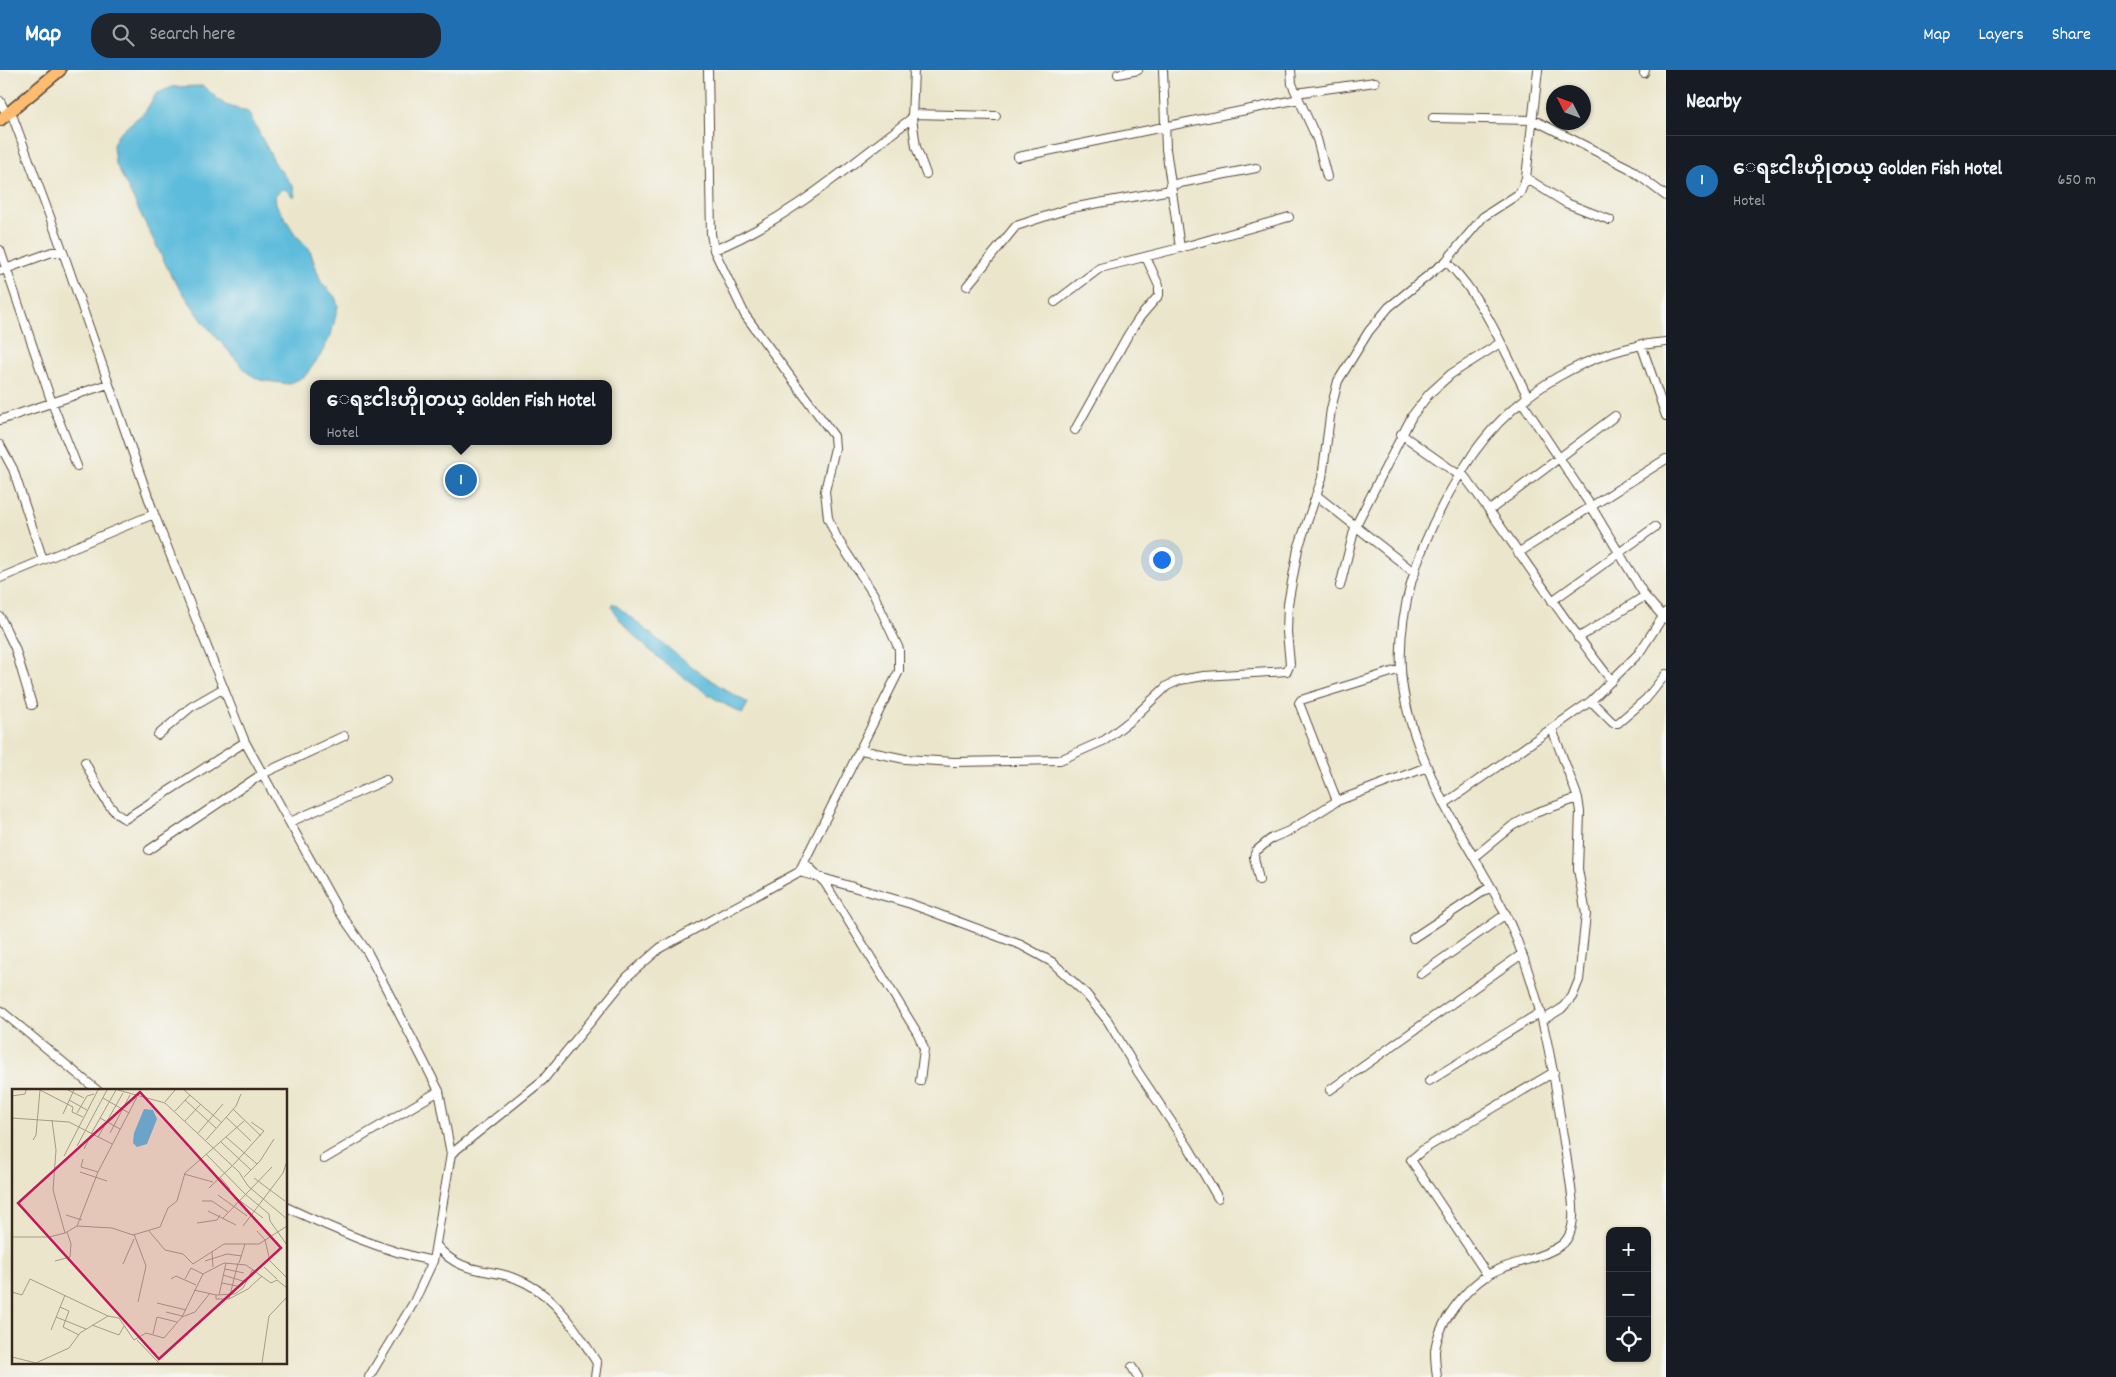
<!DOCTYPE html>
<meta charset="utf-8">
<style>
:root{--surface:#171b24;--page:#20242c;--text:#f1f3f6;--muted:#9ea1a6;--line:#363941;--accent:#1f6fb2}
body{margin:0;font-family:Dekko,"Noto Sans Myanmar",sans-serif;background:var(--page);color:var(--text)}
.controls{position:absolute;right:15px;bottom:15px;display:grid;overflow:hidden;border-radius:10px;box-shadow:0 1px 4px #0004}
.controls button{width:45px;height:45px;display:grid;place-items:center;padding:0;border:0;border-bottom:1px solid var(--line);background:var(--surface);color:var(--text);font:25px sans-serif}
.compass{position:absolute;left:1546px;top:15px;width:45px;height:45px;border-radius:50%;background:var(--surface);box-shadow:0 1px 4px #0004;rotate:312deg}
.you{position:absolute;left:1161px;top:489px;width:18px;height:18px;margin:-12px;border:4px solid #fff;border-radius:50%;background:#1a73e8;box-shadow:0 0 0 8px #1a73e833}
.badge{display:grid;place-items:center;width:32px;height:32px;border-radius:50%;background:var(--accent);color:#fff;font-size:16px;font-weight:700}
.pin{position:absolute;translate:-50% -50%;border:2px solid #fff;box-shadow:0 1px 5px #0006}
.popup{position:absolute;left:310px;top:310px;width:302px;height:65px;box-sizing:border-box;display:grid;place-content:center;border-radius:10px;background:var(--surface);filter:drop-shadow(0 1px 4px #0005);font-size:16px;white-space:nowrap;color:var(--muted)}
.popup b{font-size:19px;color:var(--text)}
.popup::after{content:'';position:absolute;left:50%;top:100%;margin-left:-10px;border:10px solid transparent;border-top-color:var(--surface)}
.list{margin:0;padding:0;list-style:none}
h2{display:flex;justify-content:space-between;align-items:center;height:65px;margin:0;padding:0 20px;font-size:21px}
h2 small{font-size:16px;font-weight:400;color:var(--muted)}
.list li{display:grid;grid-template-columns:32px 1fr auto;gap:15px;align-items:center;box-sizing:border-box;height:90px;padding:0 20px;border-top:1px solid var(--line)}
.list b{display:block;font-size:19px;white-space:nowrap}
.list p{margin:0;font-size:16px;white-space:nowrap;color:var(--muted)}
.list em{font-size:16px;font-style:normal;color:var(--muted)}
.icon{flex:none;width:28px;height:28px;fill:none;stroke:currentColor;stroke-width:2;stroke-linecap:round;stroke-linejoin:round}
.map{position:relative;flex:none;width:1666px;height:1307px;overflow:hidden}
header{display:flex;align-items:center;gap:30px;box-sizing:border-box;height:70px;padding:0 25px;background:var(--accent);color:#fff}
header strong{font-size:24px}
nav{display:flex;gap:28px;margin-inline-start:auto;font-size:18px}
.search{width:350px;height:45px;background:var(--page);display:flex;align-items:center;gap:12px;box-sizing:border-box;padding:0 18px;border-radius:20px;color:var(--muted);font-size:19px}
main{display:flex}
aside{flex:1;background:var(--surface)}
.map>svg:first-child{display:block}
.water{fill:#5dbcdc;stroke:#4c737d}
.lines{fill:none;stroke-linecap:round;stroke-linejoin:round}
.minor-casing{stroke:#554638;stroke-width:10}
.highway-casing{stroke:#554638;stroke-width:14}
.minor{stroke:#fff;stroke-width:8}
.highway{stroke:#fdbc70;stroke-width:11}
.inset-road{fill:none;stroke:#a59b86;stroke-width:1}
.view{fill:#c2185b;fill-opacity:0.15;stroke:#c2185b;stroke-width:2.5}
.inset-edge{fill:none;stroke:#3b2a1e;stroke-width:2.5}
</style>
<header>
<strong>Map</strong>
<div class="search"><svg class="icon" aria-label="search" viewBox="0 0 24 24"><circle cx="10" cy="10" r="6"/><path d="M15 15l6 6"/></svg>Search here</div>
<nav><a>Map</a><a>Layers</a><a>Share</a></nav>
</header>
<main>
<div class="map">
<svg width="1666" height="1307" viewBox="0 0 1666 1307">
<rect width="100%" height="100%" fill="#f6f6f2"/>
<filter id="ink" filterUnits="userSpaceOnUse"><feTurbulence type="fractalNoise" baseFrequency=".02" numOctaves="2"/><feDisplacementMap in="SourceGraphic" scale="10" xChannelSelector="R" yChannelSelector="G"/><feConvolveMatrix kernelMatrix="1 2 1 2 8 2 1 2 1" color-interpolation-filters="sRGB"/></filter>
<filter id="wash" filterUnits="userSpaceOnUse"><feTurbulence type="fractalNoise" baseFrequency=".0096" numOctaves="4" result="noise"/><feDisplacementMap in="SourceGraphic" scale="20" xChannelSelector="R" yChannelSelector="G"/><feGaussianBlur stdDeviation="1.12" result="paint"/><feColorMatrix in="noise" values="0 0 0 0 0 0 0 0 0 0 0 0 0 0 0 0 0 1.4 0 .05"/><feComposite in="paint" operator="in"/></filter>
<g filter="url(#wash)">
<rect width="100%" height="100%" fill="#ebe6cb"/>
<path class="water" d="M203,16l22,19 23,7 28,53 17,21 2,10 -2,1 -8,-8h-3l-7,6 1,9 19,30 14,14 12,34 14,15 3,9 -7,29 -11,21 -15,20 -16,8 -29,-4 -12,-7 -44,-50 -32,-46 -57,-115 -2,-17 5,-11 27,-22 11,-18 16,-7z
M613,533c44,35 85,73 135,100l-6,11c-11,-7 -23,-12 -34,-20 -27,-18 -85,-60 -97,-89z"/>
</g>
<g filter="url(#ink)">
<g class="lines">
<g class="minor-casing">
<path id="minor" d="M914,0l-2,48 4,29 10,27
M1163,0l3,79 14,99
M1291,0l1,14 25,55 10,38
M1644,3l1,-3
M1118,4l20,-4
M1296,23l79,-11
M0,31l7,14
M11,42l52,140 91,262 91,228 93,168 30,43 71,138 12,63 -18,107 -19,41 -45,75
M912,44l84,2
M1433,48l101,2 95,48 37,28
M1018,87l281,-58
M1526,108l40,25 44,17
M1170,115l86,-17
M0,180l52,153 25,63
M714,180c74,-30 135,-84 198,-132
M1446,191c38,38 58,89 82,136
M0,201l52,-19h11
M967,216l49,-60 55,-18 100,-18
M1055,232l45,-34 80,-20 109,-31
M1641,274l25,72
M1522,332l69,104 54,90 20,23
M0,350l108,-36
M1075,360l53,-95 12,-18 19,-22v-9l-13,-29
M1401,364l58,41
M0,375l13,24 30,91
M1461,402c52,68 97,142 151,209
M1316,425l99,78
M1490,440l125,-94
M1518,483l148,-94
M0,508l154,-64
M1340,516l15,-59 57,-111 17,-22 22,-20 49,-31
M1552,531l103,-74
M0,547l15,31 17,57
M1578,568l67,-42
M1591,631l22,22h5l28,-24 20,-25
M158,665l33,-28 33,-19
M861,680l44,9 49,3 106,-2 45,-20 26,-20 36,-34 13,-6 24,-4 83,-5 3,-7 -3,-32 1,-28 10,-55 24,-71 9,-69 7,-28 31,-50 20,-24 57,-46 37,-44 37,-24 6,-15 12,-108
M85,692c9,17 22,49 40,57l120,-77
M1337,731l-38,-98 2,-3 100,-31
M1444,734l147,-103 48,-48 27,-41
M290,752l96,-42
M149,780l113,-76 82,-38
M1474,787l38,-31 23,-13 43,-15
M804,792l15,15 92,27 110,41 31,17 34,32 22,27 30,51 51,76 29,50
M799,802l20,5 6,6 93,151 6,15 -4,32
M1259,810l-5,-23 2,-6 16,-13 17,-7 48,-30 90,-34
M1413,868l77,-51
M1421,904l85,-60
M0,940l98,81
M1543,950l18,-11 11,-12 7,-17 7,-66 -8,-45 2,-57 -2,-14 -26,-69
M1429,1011l112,-69
M1330,1020l192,-136
M451,1084l92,-74 84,-103 33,-29 139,-76 100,-201v-22l-25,-54 -37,-57 -9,-20 -3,-27 10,-43 -1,-12 -89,-121 -31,-65 -3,-16 -3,-164
M324,1089l115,-68
M286,1137c45,21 99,45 147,54
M436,1175c28,34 56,20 90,38 32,16 53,51 71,80l-2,14
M1488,1206l-77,-116 13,-11 130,-77
M1132,1297l6,10
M1437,1307c-1,-8 -2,-17 -2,-26 3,-30 36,-71 65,-82 19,-8 42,-11 60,-23 12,-8 14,-26 13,-40 -2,-25 -7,-51 -11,-76 -9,-66 -21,-130 -46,-192 -19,-48 -50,-90 -73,-136 -19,-40 -40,-88 -42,-133 -4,-77 30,-152 72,-215 43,-62 118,-106 193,-112"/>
</g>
<g class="highway-casing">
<path id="highway" d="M0,50l60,-50"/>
</g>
<use href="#minor" class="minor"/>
<use href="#highway" class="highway"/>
</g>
</g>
<g transform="translate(12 1019)">
<rect width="275" height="275" fill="#ebe6cb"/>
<path d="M132,20l9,1 4,9 -10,25 -10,3 -4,-4 1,-10z" fill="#5dbcdc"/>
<path class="inset-road" d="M28,1l33,17 -1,5 11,5M56,1l16,8M106,1l47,13 74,69 9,14 39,33M172,1l37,32M0,7l13,-2 1,-4M91,9l26,15M57,11l18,10M173,11l31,28M153,13l10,-12M221,20l28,27M163,22l15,-16M65,24l10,-17 7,-2M51,25l11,-24M214,28l25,24M0,29l57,4 43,22M88,29l20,11M40,31l4,30 -3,40 12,43M173,32l16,-17M98,44l20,-38M186,44l25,-29M79,45l25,-44M86,48l25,-44M214,48l31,27M21,51l3,-5 4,-45M194,51l30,-34 5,-12M209,53l30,28M65,57l30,-56M72,60l7,-14M194,65l39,40 24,20 1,7 17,24M52,67l34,-66M71,70l-2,8 17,5M221,76l31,-34 -13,-9M68,83l27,9M172,85l29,8M208,88l10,12M232,88l16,-16 14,-22M242,89l16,12M197,99l23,-22M258,101l15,11M206,106l29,21M223,108l28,21M190,112h10l16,11M196,122l28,14M54,126l16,5M211,129l49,-51M185,134l20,-3 3,-5M65,137l35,2 21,7 27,-8 8,-19 9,-7 8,-28 59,-52M231,137l40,-53 4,-12M137,142l16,19 18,4 10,10 31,-20h35l28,-18M245,142l8,9 5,21 17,17M122,145l12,32 -8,36M0,148h37l16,-4 12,-7 21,-54 39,-75M200,163l1,15M43,172l15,-4 1,-13 -4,-12M193,172l22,-7 15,2M227,174l6,-19M111,175l11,-25M252,178l13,12M213,180l19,4M211,186l23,7M159,190l5,-3 20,9M173,190l6,-11 12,6M210,194l15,3M182,201l22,5 19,-1 8,-6 10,-19M0,203l10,3 8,-16 78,37M204,206v4h13l19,-10 14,-13M207,206l7,-32M217,210l9,-36M145,214l29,7M48,218l9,4 -6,16 16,8M154,223l16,4M44,228l30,12M170,228l13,-5 15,-19M80,236l27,10 5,-9M39,241l14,-35M141,245l4,-17 20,5M125,251l22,23M0,268l24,6 33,-15 11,-15 28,-17 11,2 15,22 12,-7 18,5 18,-21 21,-43 21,-11 22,2 25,18 6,-3 10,8M250,274l7,-47 18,-19"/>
<path class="view" d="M128,3l141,156 -122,111 -141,-156z"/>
<rect width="275" height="275" class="inset-edge"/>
</g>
</svg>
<div class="controls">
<button>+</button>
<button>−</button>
<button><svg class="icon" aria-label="locate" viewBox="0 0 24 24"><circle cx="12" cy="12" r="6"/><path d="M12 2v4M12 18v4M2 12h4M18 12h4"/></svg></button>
</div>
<svg class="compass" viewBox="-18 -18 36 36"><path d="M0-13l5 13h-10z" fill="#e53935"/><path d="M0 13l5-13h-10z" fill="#9ea1a6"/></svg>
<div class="you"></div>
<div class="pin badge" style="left:461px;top:410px">1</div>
<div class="popup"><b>ေရႊငါးဟိုုတယ္ Golden Fish Hotel</b>Hotel</div>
</div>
<aside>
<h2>Nearby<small></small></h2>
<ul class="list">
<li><span class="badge">1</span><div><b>ေရႊငါးဟိုုတယ္ Golden Fish Hotel</b><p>Hotel</p></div><em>650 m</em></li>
</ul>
</aside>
</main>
